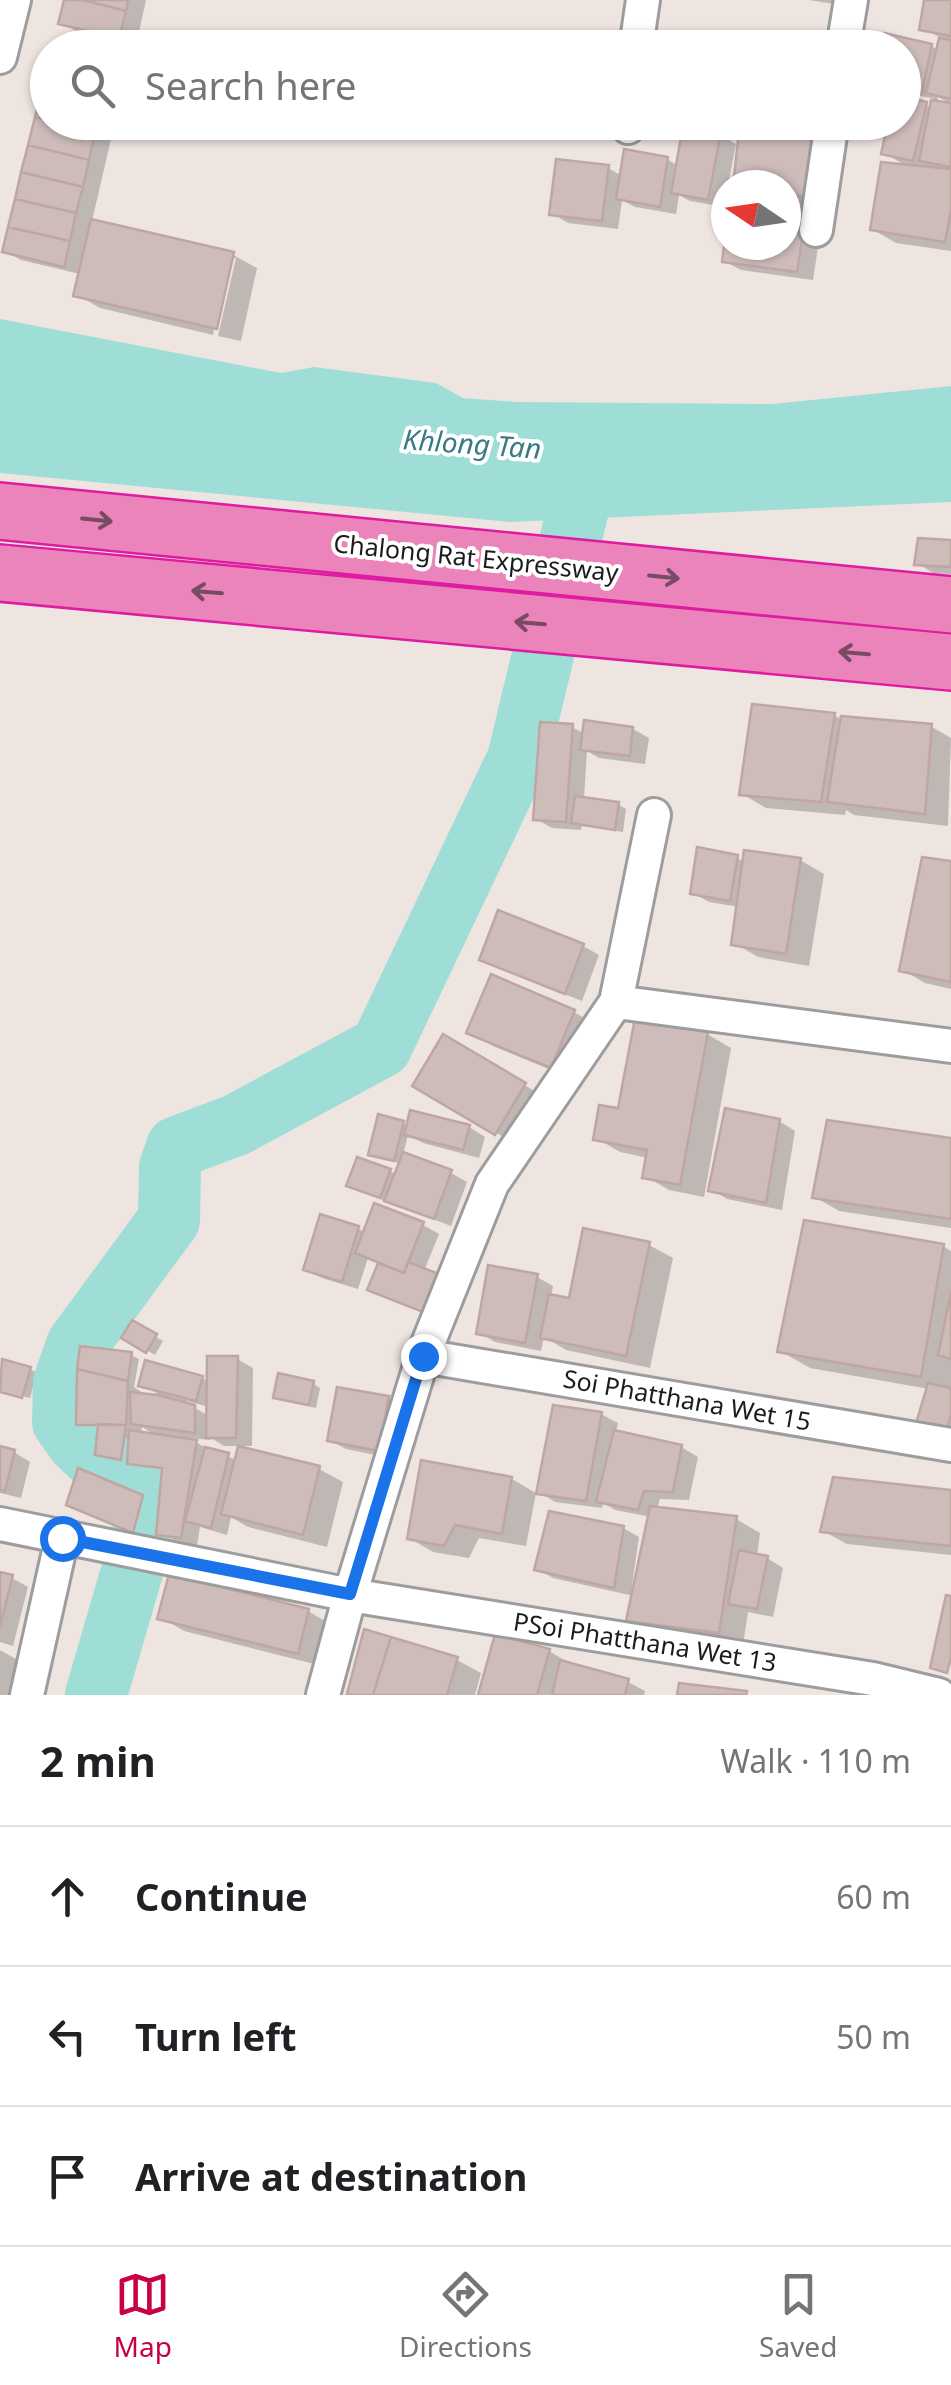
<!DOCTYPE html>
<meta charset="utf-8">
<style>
:root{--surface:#fff;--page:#f6f6f6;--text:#202124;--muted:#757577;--line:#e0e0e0;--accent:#c80044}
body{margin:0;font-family:"Noto Sans",sans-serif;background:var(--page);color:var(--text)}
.compass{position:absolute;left:711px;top:170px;width:90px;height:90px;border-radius:50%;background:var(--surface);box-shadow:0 2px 8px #0004;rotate:283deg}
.stop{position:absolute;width:30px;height:30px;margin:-22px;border:8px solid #1a73e8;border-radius:50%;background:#fff}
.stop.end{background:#1a73e8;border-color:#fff;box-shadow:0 2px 10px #0008}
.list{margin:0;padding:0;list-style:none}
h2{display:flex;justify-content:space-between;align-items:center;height:130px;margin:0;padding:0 40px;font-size:42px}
h2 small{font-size:32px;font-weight:400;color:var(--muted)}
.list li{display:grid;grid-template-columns:65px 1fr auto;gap:30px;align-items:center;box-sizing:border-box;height:140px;padding:0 40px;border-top:2px solid var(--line)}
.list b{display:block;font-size:38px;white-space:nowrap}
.list em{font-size:32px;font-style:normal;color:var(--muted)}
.icon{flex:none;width:55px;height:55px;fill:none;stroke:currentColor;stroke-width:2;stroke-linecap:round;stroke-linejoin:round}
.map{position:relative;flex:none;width:951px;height:1695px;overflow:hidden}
.search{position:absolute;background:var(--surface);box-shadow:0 2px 8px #0004;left:30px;right:30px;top:30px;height:110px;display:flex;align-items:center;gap:25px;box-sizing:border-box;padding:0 35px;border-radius:55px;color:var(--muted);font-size:38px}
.sheet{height:550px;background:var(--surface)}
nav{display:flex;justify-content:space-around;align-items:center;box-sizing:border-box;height:140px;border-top:2px solid var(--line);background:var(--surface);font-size:28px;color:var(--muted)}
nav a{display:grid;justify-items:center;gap:5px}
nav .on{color:var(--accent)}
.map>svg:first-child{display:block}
.water{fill:#9fded7}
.shadow{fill:#0003;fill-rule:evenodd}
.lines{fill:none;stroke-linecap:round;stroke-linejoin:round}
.river{stroke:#9fded7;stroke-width:62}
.building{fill:#cebcba;stroke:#c0a6a3;stroke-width:2.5}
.minor-casing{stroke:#9d9d9d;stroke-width:38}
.motorway-casing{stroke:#df1ba1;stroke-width:60}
.minor{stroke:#fff;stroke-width:32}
.motorway{stroke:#ea84ba;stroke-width:55}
.oneway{stroke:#794b63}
.route{stroke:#1a73e8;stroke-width:12}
.labels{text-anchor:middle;stroke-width:8;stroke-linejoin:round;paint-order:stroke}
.street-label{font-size:25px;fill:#1c1c1c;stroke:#fff}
.water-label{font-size:28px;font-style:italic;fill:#387b88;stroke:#fff}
</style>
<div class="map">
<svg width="951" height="1695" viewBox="0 0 951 1695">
<rect width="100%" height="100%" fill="#eee5e1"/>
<path class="water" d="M0,319l281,54 33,-6 122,16 27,15 54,4 255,2 179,-18v116l-441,20 -510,-49z"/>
<path class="shadow" d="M66,0h80l-10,46 -59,-14 -16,-10z
M809,0h51l-1,8z
M927,0h24v104l-13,-7 -1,7 14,2v145l-55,-8 -24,-14 38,-61 -26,-15 20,-31v-23l28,9 2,-9 -30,-7v-44l27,-2 8,4 2,-12 -19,-10z
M48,75v47h67l-23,99 141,34 24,13 -16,73 -23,-5 18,-78h-6l-17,77 -113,-27 -24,-14 4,-20 -59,-14 -16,-9z
M743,122l83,83 -24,-3 21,12 -10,66 -72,-10 -17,-9 2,-16h60v-60h-47z
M720,135l16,9 -8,41h-2l-2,22 -34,-6 -11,-6 -3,19 -41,-7 -13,-7 -4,29 -50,-6 -16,-10 56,-45 14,8 45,-17 11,7z
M951,543v31l-18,-1 -16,-10z
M834,715l8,5 90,7 19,11 -3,88 -94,-11 -8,-5 -1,5 -79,-7 -24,-14z
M572,727l13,7 48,-5 16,9 -4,26 -46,-6 -12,-7 -3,48 35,6 7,4 -3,23 -41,-6 -1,4 -29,-2 -16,-9z
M737,858l8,4 55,-2 24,14 -15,92 -51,-9 -24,-14 5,-36 -30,-5 -16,-9z
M951,863v126l-26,-6 -24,-14z
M500,913l83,33 16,9 -17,46 -84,-33 -16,-9z
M574,1012l24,14 -22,54 -83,-34 -23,-14z
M707,1034l24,14 -27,149 -35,-7 -24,-14 3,-18 -28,-6 -24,-14 24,-27z
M444,1037l104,62 -28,48 -104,-62z
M779,1121l16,10 -13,79 -55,-11 -16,-10z
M403,1123l6,4h60l16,10 -6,21 -56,-15 -15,-8 -5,20 48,18 16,9 -16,44 -94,-36 33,-19 7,4 4,-11 -30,-10z
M951,1140v88l-112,-17 -24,-14z
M423,1225l16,9 -15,37 21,51 -58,-24 -16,-9 10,-25 -13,-6 -10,31 -36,-11 -16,-9 52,-41 7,5z
M649,1245l24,13 -23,110 -84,-18 -22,-13 -3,14 -46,-9 -16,-9 58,-56 16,9 -2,11 20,4z
M943,1246l8,5v191l-22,-53 -119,-21 -30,-17z
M133,1323l30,18 -8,14 -30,-18z
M131,1355l8,4 -5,28 9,6v3l22,2 -24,-14 61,-6 7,4 28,-23 16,9 -1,78h-28l-13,-8v2l-23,-2 24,13 25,9 82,9 24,13 -16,65 -79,-20 -17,-10 -4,18 -27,-8 -3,18 -22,-2 -16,-10 5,-59 -18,-2 -15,-9 -25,-5 -8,-4 2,-21 -5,-1 -17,-9zM187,1401l22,6v9l-23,-13zM142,1427l16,10 -17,-2z
M4,1362l26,7 7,4 -7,25 -30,-7v-14z
M313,1383l7,5 -4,20 -33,-7 -7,-4z
M388,1398l16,10 -9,51 -49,-10 -17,-9z
M601,1414l17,9 -2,10 65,14 17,10 -9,43 -29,-1 -3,10 79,10 24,14 -3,23 10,2 16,10 -10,49 -25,-5 -5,33 -90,-11 -24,-14 5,-24 -81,-18 -16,-9 86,-41 16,9 -7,48 4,1 15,-69 -36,-7 -12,-7 -1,5 -47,-6 -16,-10z
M0,1449l14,3 16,10 -9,36 -21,-5z
M512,1479l24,14 -10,53 -47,-8 -10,20 -36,-6 -24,-14z
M951,1493v62l-104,-11 -24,-13z
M142,1497l18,11 -11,32 -64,-27 -16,-9z
M0,1575l12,3 16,9 -15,59 -13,-4z
M308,1611l24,14 -10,41 -138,-35 -24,-14z
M366,1632l91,28 24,13 -6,22h-121z
M497,1637l52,14 17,10 -2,3 64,18 17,9 -1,4h-164z
M0,1650l23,13 -7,32h-16z"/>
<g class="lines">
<path class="river" d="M96,1695l53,-182 2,-30 -57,-25 -16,-15 -15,-21 1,-40 13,-37 92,-125 1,-53 7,-20 59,-22 145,-78 137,-288 73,-304"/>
</g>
<path class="building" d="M64,0h19l43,11 -7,27 -61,-14z
M83,0h45l-2,11z
M924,0h27v36l-32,-6z
M884,33l48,11 -10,48 -18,-4v-40h-23z
M939,38l12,2v59l-25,-6z
M41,91l7,1v28l-13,-3z
M904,97l23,5 -14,59 -32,-7 7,-32h16z
M931,100l20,3v64l-32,-6z
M35,117l13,3v2l47,10 -6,28 -61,-15z
M56,122h42l-3,10z
M740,122h36l42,7 -8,69 -24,-4v-9h-53z
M683,126l38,6 -13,68 -37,-7z
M28,145l61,15 -6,27 -62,-15z
M624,149l44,8 -8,50 -44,-8z
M556,159l53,6 -7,56 -53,-6z
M881,162l70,7v41l-6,32 -75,-12z
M21,172l62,15 -7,26 -61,-14z
M15,199l61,14 -6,28 -62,-14z
M786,200l22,2 -11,70 -75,-10 4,-32v15h60z
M91,219l143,33 -17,77 -144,-33z
M8,227l62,14 -6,26 -62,-15z
M918,538l33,2v27l-37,-2z
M752,704l83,9 -14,89 -82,-7z
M841,716l91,8 -7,90 -98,-12z
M584,720l49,7 -3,29 -50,-6z
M540,722l33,2 -7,98 -33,-2z
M575,796l44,6 -4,28 -44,-7z
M697,847l41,8 -8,46 -40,-7z
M744,850l57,8 -15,96 -55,-9z
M922,857l29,4v121l-52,-11z
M498,910l86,34 -19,50 -86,-34z
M491,974l84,36 -24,58 -85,-35z
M635,1018l73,14 -28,153 -38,-7 5,-28 -54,-10 6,-35 19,3z
M443,1034l83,49 -31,52 -83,-49z
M725,1108l55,11 -14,84 -58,-12z
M410,1110l60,15 -7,25 -59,-15z
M378,1114l26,7 -10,40 -26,-6z
M827,1120l124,18v81l-139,-21z
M403,1152l49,18 -18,49 -50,-18z
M357,1157l34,12 -11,29 -34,-12z
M374,1203l50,19 -20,51 -49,-20z
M320,1214l39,12 -17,56 -39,-12z
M804,1220l140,24 -23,133 -144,-25z
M583,1228l67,14 -24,114 -86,-18 9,-44 20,4z
M408,1262l36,14 -16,38 -61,-24 11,-27 26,10z
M488,1265l50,9 -13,69 -49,-9z
M951,1292v67l-13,-4z
M132,1320l25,14 -11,19 -25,-15z
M80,1346l52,6 -4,29 -51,-12z
M207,1356h31l-2,82h-30z
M2,1359l29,8 -9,31 -22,-6z
M145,1360l58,16 -7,25 -58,-15z
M77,1369l51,12 -2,44h-50z
M278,1373l36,8 -5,24 -36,-7z
M928,1383l23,5v27l-6,22 -31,-7z
M337,1387l52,9 -10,55 -52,-10z
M130,1392l28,3 37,10v28l-64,-9z
M553,1405l49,7 -16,89 -50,-7z
M98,1424l28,1 -5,35 -26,-5z
M129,1430l68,10 -16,98 -25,-3 6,-67 -35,-4z
M614,1430l68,15 -9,47 -29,-1 -6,19 -42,-8z
M0,1446l15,4 -10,41 -5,-2z
M238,1446l82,20 -17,69 -82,-21z
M205,1447l24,6 -18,75 -26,-7z
M421,1460l91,17 -10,57 -47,-9 -11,21 -37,-7z
M78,1468l65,27 -10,38 -67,-28z
M833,1477l118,13v56l-131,-14z
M650,1506l87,10 -18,117 -93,-12z
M549,1511l75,15 -10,62 -80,-18z
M739,1550l29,6 -11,53 -29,-5z
M0,1572l13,3 -13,51z
M169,1574l140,35 -11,45 -141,-35z
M946,1595l5,1v61l-4,16 -17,-5z
M364,1629l27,8 -18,58h-21l-5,-1z
M495,1634l55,15 -13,46h-59z
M391,1637l67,20 -11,38h-74z
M560,1660l69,19 -4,16h-73z
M679,1683l68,8 -1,4h-69z"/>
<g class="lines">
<g class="minor-casing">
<path id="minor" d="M636,48l7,-48
M843,48l8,-48
M0,57l14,-57
M628,127l2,-5
M816,230l16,-108
M616,1002l335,44
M423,1356l528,89
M0,1524l350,71 523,84 66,16
M27,1695l35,-157
M323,1695l27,-100 73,-239 69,-172 124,-182 38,-187"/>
</g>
<g class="motorway-casing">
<path id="motorway" d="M0,511l951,94
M0,573l951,89"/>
</g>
<use href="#minor" class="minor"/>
<use href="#motorway" class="motorway"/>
</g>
<defs><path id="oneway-shaft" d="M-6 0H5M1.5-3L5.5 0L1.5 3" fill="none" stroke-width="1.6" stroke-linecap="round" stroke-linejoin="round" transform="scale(2.5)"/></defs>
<g class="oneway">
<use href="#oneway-shaft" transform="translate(97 520) rotate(6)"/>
<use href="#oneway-shaft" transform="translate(664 577) rotate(6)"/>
<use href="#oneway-shaft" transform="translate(207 592) rotate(-175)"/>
<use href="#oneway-shaft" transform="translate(530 623) rotate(-175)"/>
<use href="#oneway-shaft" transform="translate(854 653) rotate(-175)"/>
</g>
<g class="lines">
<path class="route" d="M62,1538l288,56 73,-238"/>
</g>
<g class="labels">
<g class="street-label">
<text transform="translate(476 558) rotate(6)" y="9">Chalong Rat Expressway</text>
<text transform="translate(687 1400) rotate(10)" y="9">Soi Phatthana Wet 15</text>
<text transform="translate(645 1642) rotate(9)" y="9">PSoi Phatthana Wet 13</text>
</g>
<g class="water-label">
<text transform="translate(472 444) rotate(4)" y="10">Khlong Tan</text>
</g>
</g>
</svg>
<svg class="compass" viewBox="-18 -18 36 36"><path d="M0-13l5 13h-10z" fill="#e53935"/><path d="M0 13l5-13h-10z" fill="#757577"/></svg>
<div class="stop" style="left:62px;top:1538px"></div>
<div class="stop end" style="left:423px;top:1356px"></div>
<div class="search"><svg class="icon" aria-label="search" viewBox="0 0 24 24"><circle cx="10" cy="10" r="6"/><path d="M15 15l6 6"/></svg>Search here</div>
</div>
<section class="sheet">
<h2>2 min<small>Walk · 110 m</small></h2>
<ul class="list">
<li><svg class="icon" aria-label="ahead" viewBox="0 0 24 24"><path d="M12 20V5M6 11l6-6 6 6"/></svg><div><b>Continue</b></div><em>60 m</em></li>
<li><svg class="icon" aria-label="left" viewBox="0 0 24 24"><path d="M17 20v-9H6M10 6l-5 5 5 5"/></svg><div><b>Turn left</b></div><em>50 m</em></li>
<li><svg class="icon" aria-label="arrive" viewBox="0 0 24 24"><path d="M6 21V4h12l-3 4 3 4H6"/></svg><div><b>Arrive at destination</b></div></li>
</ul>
</section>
<nav>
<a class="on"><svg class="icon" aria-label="map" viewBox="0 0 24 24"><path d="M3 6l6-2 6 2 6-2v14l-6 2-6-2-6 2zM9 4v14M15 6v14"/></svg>Map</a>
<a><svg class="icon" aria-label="directions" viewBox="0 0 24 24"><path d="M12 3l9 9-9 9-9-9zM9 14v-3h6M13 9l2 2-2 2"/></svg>Directions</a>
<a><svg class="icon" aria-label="saved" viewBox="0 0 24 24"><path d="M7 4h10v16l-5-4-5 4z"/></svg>Saved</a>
</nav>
